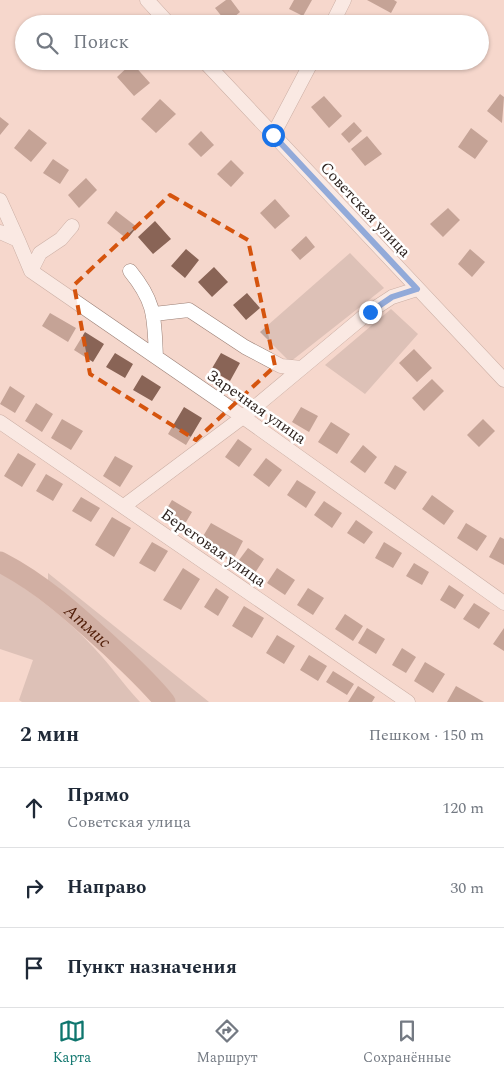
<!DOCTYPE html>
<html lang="ru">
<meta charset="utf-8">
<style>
:root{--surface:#fff;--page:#f6f6f7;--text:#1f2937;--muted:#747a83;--line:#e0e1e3;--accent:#0f766e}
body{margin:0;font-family:Spectral,serif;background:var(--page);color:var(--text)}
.stop{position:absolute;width:15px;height:15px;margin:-11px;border:4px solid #1a73e8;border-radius:50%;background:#fff}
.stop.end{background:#1a73e8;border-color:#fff;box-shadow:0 1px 5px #0008}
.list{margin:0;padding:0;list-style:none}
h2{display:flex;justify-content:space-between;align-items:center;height:65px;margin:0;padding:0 20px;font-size:21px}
h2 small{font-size:16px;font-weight:400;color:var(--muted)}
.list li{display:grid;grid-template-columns:32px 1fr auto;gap:15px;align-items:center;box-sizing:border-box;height:80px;padding:0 20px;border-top:1px solid var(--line)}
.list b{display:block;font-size:19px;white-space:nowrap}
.list p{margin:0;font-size:16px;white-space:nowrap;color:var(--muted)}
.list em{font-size:16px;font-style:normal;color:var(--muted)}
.icon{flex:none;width:28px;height:28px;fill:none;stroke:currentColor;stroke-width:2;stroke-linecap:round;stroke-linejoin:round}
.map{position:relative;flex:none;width:504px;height:702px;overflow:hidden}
.search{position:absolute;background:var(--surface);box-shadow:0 1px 4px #0004;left:15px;right:15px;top:15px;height:55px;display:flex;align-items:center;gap:12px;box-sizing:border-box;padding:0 18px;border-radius:28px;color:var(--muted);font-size:19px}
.sheet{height:305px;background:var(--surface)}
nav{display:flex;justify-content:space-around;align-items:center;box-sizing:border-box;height:70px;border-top:1px solid var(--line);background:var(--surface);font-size:14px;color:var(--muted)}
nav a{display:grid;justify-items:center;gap:2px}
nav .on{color:var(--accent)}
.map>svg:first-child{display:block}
.green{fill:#bfa69d}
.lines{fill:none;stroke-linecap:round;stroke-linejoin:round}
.river{stroke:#a57f71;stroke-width:21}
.building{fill:#896456}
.minor-casing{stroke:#997e74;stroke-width:15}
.minor{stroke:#fff;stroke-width:14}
.route{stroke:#1a73e8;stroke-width:6}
.marked{fill:none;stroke:#d5540e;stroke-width:4;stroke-dasharray:10 6;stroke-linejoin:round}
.labels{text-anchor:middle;stroke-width:5;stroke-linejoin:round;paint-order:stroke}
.street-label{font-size:16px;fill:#2d221e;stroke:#fff}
.water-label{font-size:18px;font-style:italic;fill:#53200b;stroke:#fff}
</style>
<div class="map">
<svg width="504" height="702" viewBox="0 0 504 702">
<rect width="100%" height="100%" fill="#f5d7cc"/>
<path class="green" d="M350,253l34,35 -94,74 -30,-30z
M391,309l27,25 -53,60 -40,-29z
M0,572c31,19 71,50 95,77 16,17 29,36 45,53h-118l-3,-2 14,-40 -33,-11z
M48,573l161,129h-41c-30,-48 -77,-81 -120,-118z"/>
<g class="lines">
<path class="river" id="s1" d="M0,562c41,21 75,52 109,83 19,18 39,36 56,57"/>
</g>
<path class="building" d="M226,0h5l9,12 -13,11 -12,-15z
M294,0h18l-9,16 -14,-7z
M367,0h27l3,2 -6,11z
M247,16l6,8h-15z
M345,61h16l-6,8z
M132,63l18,20 -16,13 -17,-19z
M500,94l4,3 -2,26 -15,-12z
M324,96l18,20 -13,12 -18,-21z
M160,99l16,15 -20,19 -15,-14z
M0,117l9,7 -9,11z
M354,122l8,9 -13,12 -8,-9z
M471,128l17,13 -13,18 -17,-12z
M29,129l18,14 -16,19 -17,-14z
M201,131l13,14 -13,12 -13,-13z
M367,136l15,18 -17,12 -14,-17z
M53,159l16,11 -9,14 -17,-11z
M231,160l13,13 -13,14 -14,-13z
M86,178l11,12 -18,18 -11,-13z
M275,199l15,17 -15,13 -15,-16z
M448,208l12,12 -17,17 -13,-13z
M116,211l21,16 -10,12 -20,-16z
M155,221l16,18 -18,15 -15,-17z
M306,236l9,11 -15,13 -9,-10z
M186,249l13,11 -14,18 -14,-12z
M470,249l15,13 -13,15 -14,-13z
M214,267l14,15 -16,15 -14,-15z
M247,293l13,15 -14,12 -13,-15z
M50,313l26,15 -8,14 -26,-16z
M85,332l19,12 -11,18 -19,-12z
M414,349l18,19 -15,14 -18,-19z
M115,353l18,11 -8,14 -19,-11z
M221,353l19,10 -10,18 -19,-11z
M142,375l19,12 -9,14 -19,-11z
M432,379l12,12 -20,20 -12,-13z
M10,386l15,10 -10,17 -15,-9z
M36,403l17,11 -11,18 -17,-11z
M184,407l18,11 -16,27 -18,-11z
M301,407l17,9 -9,16 -17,-10z
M62,419l21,12 -12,19 -20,-12z
M483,419l12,12 -16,16 -12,-12z
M331,422l19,12 -13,20 -19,-12z
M238,439l14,10 -13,18 -14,-10z
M363,445l14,12 -12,16 -15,-11z
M18,453l18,11 -14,23 -18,-11z
M115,456l18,10 -13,21 -17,-11z
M266,458l16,12 -13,17 -16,-12z
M395,465l12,7 -12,18 -11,-7z
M46,474l17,10 -10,17 -17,-10z
M297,480l19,12 -10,16 -19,-13z
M432,495l22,16 -10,14 -22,-16z
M81,497l19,11 -9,14 -19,-11z
M172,500l20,12 -9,15 -20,-12z
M324,501l18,12 -10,15 -18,-13z
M112,517l19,11 -17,29 -19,-12z
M356,520l17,12 -9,12 -17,-11z
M211,523l32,18 -11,21 -33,-19z
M466,523l21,13 -10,15 -20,-13z
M500,537l4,2v26l-15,-8z
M152,542l16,9 -13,21 -16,-9z
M384,542l18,11 -9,15 -18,-10z
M248,548l16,11 -11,17 -17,-12z
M414,563l15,9 -7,13 -16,-9z
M183,568l17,11 -19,31 -18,-10z
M277,568l18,12 -10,15 -18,-12z
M449,585l15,10 -9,14 -15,-9z
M216,588l13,9 -11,19 -14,-9z
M308,588l16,10 -11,17 -16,-10z
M474,603l16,10 -11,16 -16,-10z
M244,606l20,12 -12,20 -20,-12z
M345,614l18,12 -10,15 -18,-12z
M367,628l18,11 -9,15 -18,-11z
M504,628v23l-11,-7z
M277,635l18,11 -11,18 -18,-11z
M402,648l14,9 -10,16 -14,-8z
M309,655l18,11 -9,15 -18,-11z
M425,662l20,12 -12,19 -19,-12z
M333,671l21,13 -7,11 -21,-13z
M358,686l17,11 -3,5h-24z
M456,686l28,16h-37z"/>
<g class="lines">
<g class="minor-casing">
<path id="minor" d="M147,0l22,24
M332,24l12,-24
M204,61l300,319
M273,135l39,-74
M0,200l18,40
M0,232l18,8 13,31 212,146 261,186
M31,271l9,-18 21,-14 11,-13
M130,271c26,32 24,46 26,86
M154,314l35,-4 56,37 36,19 21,2
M0,422l408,280
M124,506l119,-89 126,-105 23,-15 25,-8"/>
</g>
<use href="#minor" class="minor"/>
</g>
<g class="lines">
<path class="route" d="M273,135l144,154 -25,8 -22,15"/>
</g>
<path d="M0 0H504V702H0ZM170,195l78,45 27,126 -79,74 -106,-66 -16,-89z" fill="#f5d7cc" fill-opacity=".55" fill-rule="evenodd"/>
<path class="marked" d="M170,195l78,45 27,126 -79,74 -106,-66 -16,-89z"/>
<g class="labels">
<g class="street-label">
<text transform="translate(366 209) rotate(47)" y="6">Советская улица</text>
<text transform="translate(257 406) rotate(35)" y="6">Заречная улица</text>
<text transform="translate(214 547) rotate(35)" y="6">Береговая улица</text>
</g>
<g class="water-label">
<text dy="6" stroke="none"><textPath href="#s1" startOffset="109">Атмис</textPath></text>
</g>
</g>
</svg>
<div class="stop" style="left:273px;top:135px"></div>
<div class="stop end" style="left:370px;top:312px"></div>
<div class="search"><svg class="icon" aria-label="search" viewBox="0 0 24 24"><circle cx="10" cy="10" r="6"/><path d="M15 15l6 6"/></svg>Поиск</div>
</div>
<section class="sheet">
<h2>2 мин<small>Пешком · 150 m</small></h2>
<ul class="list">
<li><svg class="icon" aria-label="ahead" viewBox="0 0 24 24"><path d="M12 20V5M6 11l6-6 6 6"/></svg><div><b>Прямо</b><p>Советская улица</p></div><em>120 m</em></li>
<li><svg class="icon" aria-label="right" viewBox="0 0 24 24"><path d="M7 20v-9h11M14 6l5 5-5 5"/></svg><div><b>Направо</b></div><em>30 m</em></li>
<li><svg class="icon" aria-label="arrive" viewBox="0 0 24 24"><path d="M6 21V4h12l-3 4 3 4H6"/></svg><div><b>Пункт назначения</b></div></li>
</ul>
</section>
<nav>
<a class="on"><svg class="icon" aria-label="map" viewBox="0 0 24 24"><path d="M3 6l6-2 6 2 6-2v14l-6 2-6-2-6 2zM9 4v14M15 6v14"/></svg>Карта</a>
<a><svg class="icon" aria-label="directions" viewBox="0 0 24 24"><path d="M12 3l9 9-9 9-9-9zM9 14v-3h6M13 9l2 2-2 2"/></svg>Маршрут</a>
<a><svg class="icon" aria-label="saved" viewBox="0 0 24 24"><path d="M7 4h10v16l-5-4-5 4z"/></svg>Сохранённые</a>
</nav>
